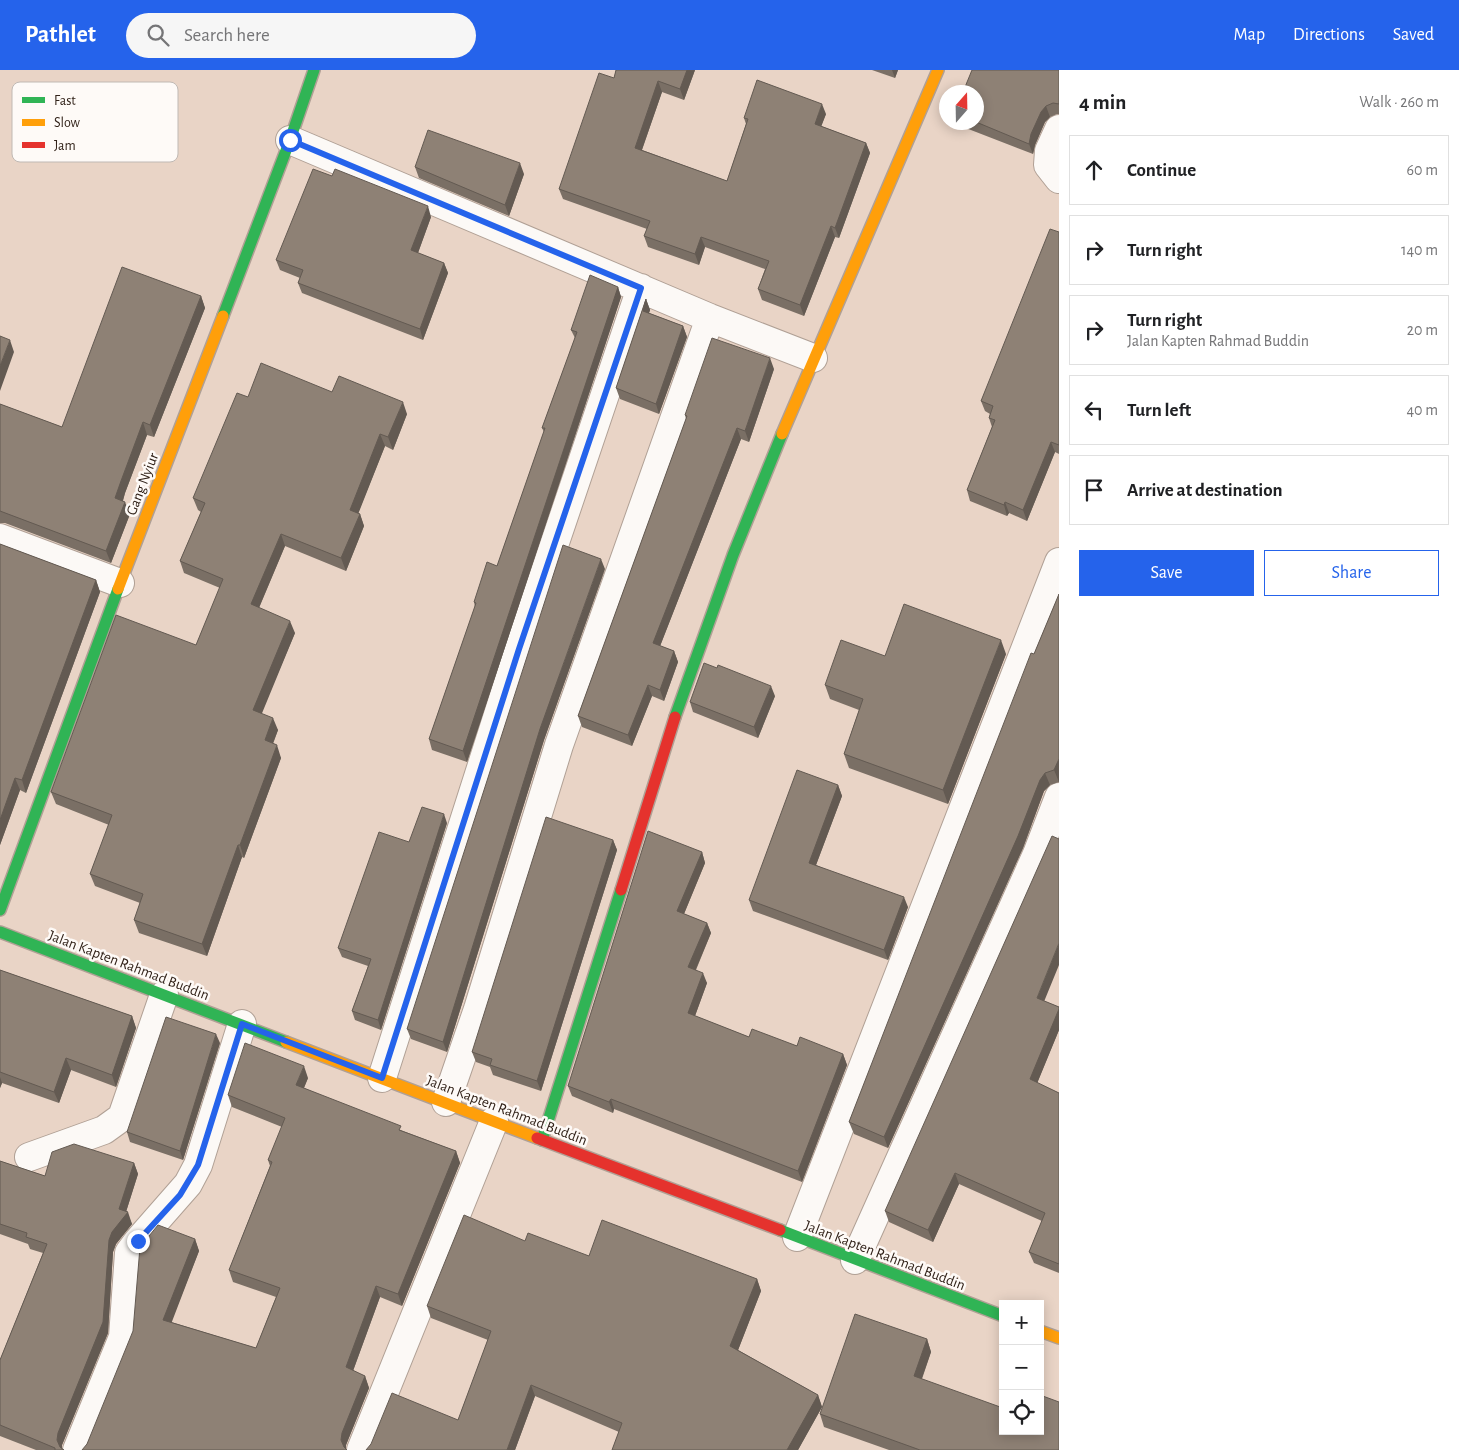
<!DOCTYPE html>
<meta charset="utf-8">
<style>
:root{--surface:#fff;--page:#f6f6f6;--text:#202124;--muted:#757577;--line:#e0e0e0;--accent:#2563eb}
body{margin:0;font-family:"Alegreya Sans",sans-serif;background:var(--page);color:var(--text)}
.controls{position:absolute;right:15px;bottom:15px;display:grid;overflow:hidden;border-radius:0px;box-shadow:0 2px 12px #0003}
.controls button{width:45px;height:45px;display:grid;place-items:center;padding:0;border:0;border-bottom:1px solid var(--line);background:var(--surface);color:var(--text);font:25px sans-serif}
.compass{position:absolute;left:939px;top:15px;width:45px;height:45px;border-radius:50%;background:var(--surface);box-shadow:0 2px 12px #0003;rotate:20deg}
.stop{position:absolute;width:15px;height:15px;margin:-11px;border:4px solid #2563eb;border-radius:50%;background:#fff}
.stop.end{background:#2563eb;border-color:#fff;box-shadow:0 1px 5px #0008}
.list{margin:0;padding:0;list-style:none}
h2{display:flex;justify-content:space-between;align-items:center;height:65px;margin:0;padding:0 20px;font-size:21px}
h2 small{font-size:16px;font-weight:400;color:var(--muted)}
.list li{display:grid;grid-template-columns:32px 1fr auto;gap:15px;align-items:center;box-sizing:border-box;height:70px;margin:0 10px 10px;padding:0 10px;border:1px solid var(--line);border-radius:0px}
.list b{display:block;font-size:19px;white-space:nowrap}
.list p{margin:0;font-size:16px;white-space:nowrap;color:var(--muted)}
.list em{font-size:16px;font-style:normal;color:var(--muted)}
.actions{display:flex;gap:10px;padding:15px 20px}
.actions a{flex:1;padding:11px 0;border:1px solid var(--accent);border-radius:0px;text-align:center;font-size:18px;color:var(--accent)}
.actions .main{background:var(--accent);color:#fff}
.icon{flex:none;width:28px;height:28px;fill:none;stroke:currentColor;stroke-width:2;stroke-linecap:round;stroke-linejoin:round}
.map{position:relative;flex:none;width:1059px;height:1380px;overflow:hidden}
header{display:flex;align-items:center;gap:30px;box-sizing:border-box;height:70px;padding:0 25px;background:var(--accent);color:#fff}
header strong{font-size:24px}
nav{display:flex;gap:28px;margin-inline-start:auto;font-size:18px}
.search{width:350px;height:45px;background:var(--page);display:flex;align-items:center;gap:12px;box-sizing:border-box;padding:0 18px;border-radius:28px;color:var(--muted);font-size:19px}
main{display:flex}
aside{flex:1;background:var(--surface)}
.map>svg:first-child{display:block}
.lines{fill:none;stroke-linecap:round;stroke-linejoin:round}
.street-casing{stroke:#b0a095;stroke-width:30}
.fast-casing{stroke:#b0a095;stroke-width:14}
.slow-casing{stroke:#b0a095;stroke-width:14}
.jam-casing{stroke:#b0a095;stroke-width:14}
.street{stroke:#fcf9f6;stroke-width:28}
.fast{stroke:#30b455;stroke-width:11}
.slow{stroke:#ff9f0a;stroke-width:11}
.jam{stroke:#e5322d;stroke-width:11}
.wall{fill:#7a6f65}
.shaded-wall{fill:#635a52}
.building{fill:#8e8175;stroke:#635a52}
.route{stroke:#2563eb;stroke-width:6}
.labels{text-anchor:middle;stroke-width:5;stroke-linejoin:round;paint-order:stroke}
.street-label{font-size:15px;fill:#312219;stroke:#fefaf7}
.key{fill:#fefaf7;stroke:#c0b9b4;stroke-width:1}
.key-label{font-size:14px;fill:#312219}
</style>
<header>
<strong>Pathlet</strong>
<div class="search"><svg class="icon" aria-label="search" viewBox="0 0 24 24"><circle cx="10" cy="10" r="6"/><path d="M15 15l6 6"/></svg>Search here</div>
<nav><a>Map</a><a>Directions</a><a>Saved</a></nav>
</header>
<main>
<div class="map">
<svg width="1059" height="1380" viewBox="0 0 1059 1380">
<rect width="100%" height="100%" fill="#e9d4c6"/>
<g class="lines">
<g class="street-casing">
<path id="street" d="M1059,59l-10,22 -1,14 11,14
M290,70l420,178 103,40
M0,468l120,45
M382,1008l137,-429 122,-361
M446,1032l32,-93 81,-264 151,-427
M29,1087l75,-27 18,-13 42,-122
M797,1167l262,-675
M855,1190l182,-406 22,-57
M77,1380l46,-113 6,-84 9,-12 50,-57 10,-19 44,-141
M361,1380l133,-329"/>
</g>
<g class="fast-casing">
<path id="fast" d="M223,246l67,-176 24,-70
M675,647l58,-162 49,-121
M0,840l118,-321
M0,862l286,110
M542,1070l79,-250
M780,1160l223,86"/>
</g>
<g class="slow-casing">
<path id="slow" d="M782,364l156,-364
M118,519l105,-273
M286,972l251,96
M1040,1261l19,7"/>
</g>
<g class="jam-casing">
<path id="jam" d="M621,820l54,-173
M537,1068l243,92"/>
</g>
<use href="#street" class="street"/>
<use href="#fast" class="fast"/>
<use href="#slow" class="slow"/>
<use href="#jam" class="jam"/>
</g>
<path class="wall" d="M616,0h79l-11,30 -22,-8 -20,58 85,31 19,-57 -2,-6 82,-4 -5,12 45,17 4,10 -31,85 -4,-1 -31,79 -42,-16 -4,-11 7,-20 -60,-22 -6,18 -51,-18 -4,-11 3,-7 -84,-30 -4,-10 55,-111z
M872,0h26l-3,8z
M1059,0v44h-2l-7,3 -5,5 -10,23 -2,9 -75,-29 -1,-3h19z
M415,97l109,7 -15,42 -90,-38z
M431,147l-13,36 26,10 4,10 -25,67 -121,-47 -4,-10 2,-5 -20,-8 -4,-10z
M1059,162v222l-4,-2 -28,69 -18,-8 -2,3 -37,-15 -3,-11 25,-63 -3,-9 1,-4 -5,-3 -4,-10z
M618,217l3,10 -154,465 -35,-12 -3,-11 46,-132 -1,-5 23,-36 47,-134 -2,-4 33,-90 -4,-8z
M201,226l4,12 -51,129 -7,-2 -22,58 -2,8 7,13 -19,49 -106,-40h-5v-119l62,23z
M646,229l4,11 -1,3 34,13 4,11 -28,77 -39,-15 -4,-11z
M774,299l-25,73 -8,-3 -81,207 14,5 4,11 -14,39 -12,-5 -20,50 -50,-19 -4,-11 108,-297 -1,-4z
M332,322l75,22 -14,36 -8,-4 -27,67 2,1 4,12 -18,45 -61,-25 -26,62 36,25 -34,80 17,17 -5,14 8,14 -37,100 -2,-1 -35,99 -68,-23 -5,-13 6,-17 -45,-17 -5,-12 19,-49 -53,-21 -5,-12 145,-147 24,-57 -36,-15 -4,-12 21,-49 -3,-2 -5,-12 55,-101z
M0,474l96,36 4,12 -74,201 -6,-3 -20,55z
M605,499l-61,171 -97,312 -36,-13 -4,-10z
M1059,524v188l-9,3 -6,6 -21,57 -135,300 -34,-14 -5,-12 185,-468z
M1006,584l-58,150 -99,-36 -5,-14 15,-44 -29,-11 -5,-14 60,-29z
M775,626l-17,42 -65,-26 -3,-10z
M838,715l4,11 -26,69 92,42 -20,53 -135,-49 -4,-11z
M447,753l-66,207 -26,-10 -3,-9 16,-45 -26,-9 -4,-9 71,-106z
M613,770l4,10 -76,241 -48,-16 -3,-8 -14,-5 -4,-10z
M702,782l3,11 -21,51 23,9 4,10 -15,37 11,13 -12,33 54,21 94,17 4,11 -45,117 -188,-73 -1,4 -41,-17 -4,-10z
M0,900l132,46 4,12 -20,59 -45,-17 -12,33 -57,-20 -2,5z
M1044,931l15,6v23l-22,53 22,10v180l-25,-10 -5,-11 13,-31 -83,-37 -26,58 -44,-20 -4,-11z
M220,973l-37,117 -53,-18 -3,-10z
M308,1008l-4,10 99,43 53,20 4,12 -58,143 -22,-9 -27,74 12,5 4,12 -23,57v4l-259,-5 108,-205 4,12 -28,71 85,26 20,-51 -43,-15 -4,-12 41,-104 -2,-6 14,-33 -50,-20 -4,-12z
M0,1091l45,15 89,-13 4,11 -12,38 6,12 -16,20 -3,8 -5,81 -46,112v4l2,1h-28l-36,-14v-76l43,-107 -13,-4 -2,-5 -28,-10z
M525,1171l64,15 168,23 4,12 -23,59 80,45 4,12 -24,43h-186l7,-18 -84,-36 -20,54h-149l92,-30 30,-80 -57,-22 -4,-12z
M927,1269l4,13 -9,27 81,52 56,19h-170l-65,-23 -4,-13z"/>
<path class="shaded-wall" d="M687,0h8l-11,30 -4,-11z
M892,0h6l-3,8z
M658,11l4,11 -23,66 -4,-10z
M822,34l4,10 -8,21 -3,-11z
M1046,36l4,11 -5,5 -10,23 -2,9 -4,-10 2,-10 10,-22z
M866,73l4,10 -31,85 -4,-10z
M520,93l4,11 -15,42 -4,-11z
M428,136l3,11 -16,44 -4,-11z
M831,156l4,11 -31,79 -4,-11z
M701,167l4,10 -6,18 -4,-11z
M444,193l4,10 -25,67 -3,-11z
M618,217l3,10 -154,465 -4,-11z
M201,226l4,12 -51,129 -4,-12z
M646,229l4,11 -4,11 -3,-10z
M683,256l4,11 -28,77 -3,-10z
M10,270l4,12 -14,39v-25z
M770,288l4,11 -25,73 -4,-11z
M403,332l4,12 -14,36 -5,-13z
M143,352l4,13 -22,58 -5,17 -5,-12 6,-17z
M737,358l4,11 -84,215 -4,-11z
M380,364l5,12 -30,76 -5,-12z
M1051,372l4,10 -28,69 -4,-11z
M125,432l5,12 -19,49 -5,-12z
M1005,432l4,11 -2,3 -3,-11z
M360,444l4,12 -18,45 -5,-13z
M281,464l4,12 -30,71 -4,-13z
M601,489l4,10 -61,171 -97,312 -4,-10 97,-313z
M96,510l4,12 -74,201 -4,-13z
M290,551l5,12 -37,90 -5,-13z
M1001,570l5,14 -58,150 -5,-14z
M674,581l4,11 -14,39 -4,-11z
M648,615l4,11 -20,50 -4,-11z
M771,616l4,10 -17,42 -4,-11z
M273,648l5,12 -9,23 -4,-13z
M277,675l4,13 -37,100 -4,-13z
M1059,689v23l-5,-12z
M1045,703l5,12 -6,6 -21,57 -135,300 -4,-11 156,-357z
M15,708l5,12 -20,55v-25z
M838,715l4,11 -29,77 -4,-10z
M444,744l3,9 -66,207 -3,-10z
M613,770l4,10 -76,241 -4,-10z
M238,775l4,12 -35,99 -5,-12z
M702,782l3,11 -24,58 -4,-10z
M904,827l4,10 -20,53 -4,-10z
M707,853l4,10 -19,45 -4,-11z
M1059,873v22l-18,44 -4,-11z
M703,903l4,10 -15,41 -4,-11z
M1059,939v21l-25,61 -4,-12z
M132,946l4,12 -20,59 -4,-12z
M216,964l4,9 -37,117 -3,-9z
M843,984l4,11 -45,117 -4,-11z
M66,988l5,12 -12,33 -5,-11z
M304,996l4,12 -8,19 -4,-12z
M0,1007l2,6 -2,5z
M611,1029l3,10 -1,4 -4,-11z
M456,1081l4,12 -58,143 -4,-12z
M134,1093l4,11 -13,41 3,-3 4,12 -16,20 -3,8 -5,81 -46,112v5h-1l-4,-10 1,-7 51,-193z
M955,1103l4,11 -26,58 -5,-12z
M195,1169l4,12 -31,81 -5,-12z
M757,1209l4,12 -26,67 -5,-12z
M376,1216l4,11 -30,82 -4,-12z
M927,1269l4,13 -13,37 -4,-13z
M365,1306l4,12 -23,57v5h-1l-4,-10 1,-7z
M531,1315l4,11 -20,54h-8z
M818,1325l4,12 -24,43h-11z"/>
<path class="building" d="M616,0h71l-7,19 -22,-8 -23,67 92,33 21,-62 -4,-1 13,-38 65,24 -7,20 51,19 -31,85 -4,-2 -31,79 -42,-16 11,-28 -68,-24 -6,17 -51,-18 6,-15 -91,-32 40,-116 15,5z
M972,0h87v34l-6,-1 -7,3 -5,6 -10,22 -2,10 -53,-22v-30h-13z
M428,60l92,33 -15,42 -90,-38z
M313,99l19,7 3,-7 93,37 -17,44 33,13 -24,66 -122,-46 5,-13 -27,-10z
M1050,159l9,3v213l-8,-3 -28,68 -18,-8 -1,3 -37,-15 28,-70 -6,-2 4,-12 -12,-5z
M122,197l79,29 -51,129 -7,-3 -22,59 -6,17 10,4 -19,49 -106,-40v-107l62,23z
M590,205l28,12 -155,464 -34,-12 47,-136 -2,-1 13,-40 10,4 48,-138h-3l35,-96 -6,-2z
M646,229l-3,12 40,15 -27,78 -40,-16z
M0,266l10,4 -10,26z
M712,268l58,20 -25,73 -8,-3 -84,215 21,8 -14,39 -12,-5 -20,50 -50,-19 109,-300 -2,-1z
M261,293l71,29 7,-16 64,26 -15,35 -8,-3 -30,76 10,4 -19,44 -60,-24 -30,70 39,17 -37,89 20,8 -8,22 12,5 -37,100h-2l-36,99 -68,-24 9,-26 -53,-20 22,-59 -61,-23 65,-177 80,30 27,-66 -43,-18 25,-58 -12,-5 44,-105 11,4z
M0,474l96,36 -74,200 -7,-2 -15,42z
M563,475l38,14 -61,170 -97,313 -36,-13z
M1059,524v165l-5,11 -9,3 -5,7 -22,56 -134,301 -35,-15 182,-469 3,1z
M904,534l97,36 -58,150 -99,-36 19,-55 -38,-14 16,-45 44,16z
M704,593l13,5 1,-3 53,21 -17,41 -64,-25z
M797,700l41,15 -29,78 95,34 -20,53 -135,-50z
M422,737l22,7 -66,206 -26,-9 19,-52 -33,-11 41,-116 30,10z
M546,747l67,23 -76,241 -47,-16 2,-6 -20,-7z
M648,761l54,21 -25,59 30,12 -19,44 15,6 -15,40 61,24 3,-8 45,17 3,-9 43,17 -45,117 -187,-72 -2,3 -41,-16z
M1052,766l7,3v104l-22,55 22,9v2l-29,70 29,14v171l-30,-12 16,-39 -90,-40 -27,57 -43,-19z
M0,900l132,46 -20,59 -46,-17 -12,34 -54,-20z
M166,947l50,17 -36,117 -53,-19z
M245,973l59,23 -8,19 105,41 -2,4 57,21 -58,143 -22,-8 -30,81 19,9 -23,57 -1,7 3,7 3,3h-265l5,-6 46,-113 7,-84 18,-22 37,14 -32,81 93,28 24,-60 -51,-18 43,-108 -4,-2 17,-42 -57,-23z
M74,1074l60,19 -15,46 9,3 -16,20 -3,8 -6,82 -45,111 -1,7 3,7 4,3h-9v-2l-55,-23v-65l47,-116 -21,-7 1,-4 -27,-9v-63l45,15 7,-24z
M464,1145l61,26 3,-8 61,23 13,-36 155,59 -27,67 88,49 -31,55h-175l10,-27 -91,-38 -24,65h-141l5,-6 21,-51 66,27 33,-89 -64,-25z
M855,1244l72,25 -13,37 89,32v23h37v-36l19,7v48h-139l-100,-36z"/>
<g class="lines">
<path class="route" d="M138,1171l42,-46 18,-30 44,-141 140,54 137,-429 122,-361 -351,-148"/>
</g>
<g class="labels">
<g class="street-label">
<text transform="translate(142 414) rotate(-69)" y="5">Gang Nyiur</text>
<text transform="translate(129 895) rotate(21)" y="5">Jalan Kapten Rahmad Buddin</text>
<text transform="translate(507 1040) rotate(21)" y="5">Jalan Kapten Rahmad Buddin</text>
<text transform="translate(885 1185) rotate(21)" y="5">Jalan Kapten Rahmad Buddin</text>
</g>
</g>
<rect x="12" y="12" width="166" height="80" rx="8" class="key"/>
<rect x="22" y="27" width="23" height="6" fill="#30b455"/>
<rect x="22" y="49" width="23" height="7" fill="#ff9f0a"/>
<rect x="22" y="72" width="23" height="6" fill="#e5322d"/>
<g class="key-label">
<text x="54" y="35">Fast</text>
<text x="54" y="57">Slow</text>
<text x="54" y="80">Jam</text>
</g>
</svg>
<div class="controls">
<button>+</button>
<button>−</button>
<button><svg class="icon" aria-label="locate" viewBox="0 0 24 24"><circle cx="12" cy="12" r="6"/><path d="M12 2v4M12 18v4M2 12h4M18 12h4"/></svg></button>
</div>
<svg class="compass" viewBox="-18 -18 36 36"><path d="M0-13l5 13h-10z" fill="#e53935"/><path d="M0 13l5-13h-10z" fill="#757577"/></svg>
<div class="stop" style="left:290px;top:70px"></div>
<div class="stop end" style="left:138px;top:1171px"></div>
</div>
<aside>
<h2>4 min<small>Walk · 260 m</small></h2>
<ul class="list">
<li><svg class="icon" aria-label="ahead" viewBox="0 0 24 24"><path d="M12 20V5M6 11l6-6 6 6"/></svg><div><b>Continue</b></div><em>60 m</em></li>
<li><svg class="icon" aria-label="right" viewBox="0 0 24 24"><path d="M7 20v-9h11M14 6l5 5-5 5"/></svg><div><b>Turn right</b></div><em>140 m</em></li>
<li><svg class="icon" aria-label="right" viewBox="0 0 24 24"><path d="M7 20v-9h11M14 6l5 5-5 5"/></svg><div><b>Turn right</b><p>Jalan Kapten Rahmad Buddin</p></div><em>20 m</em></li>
<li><svg class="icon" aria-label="left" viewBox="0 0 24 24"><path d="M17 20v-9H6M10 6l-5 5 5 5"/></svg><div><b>Turn left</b></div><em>40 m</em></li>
<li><svg class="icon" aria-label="arrive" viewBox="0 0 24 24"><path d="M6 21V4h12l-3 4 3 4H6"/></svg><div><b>Arrive at destination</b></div></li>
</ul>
<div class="actions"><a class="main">Save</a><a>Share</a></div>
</aside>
</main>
